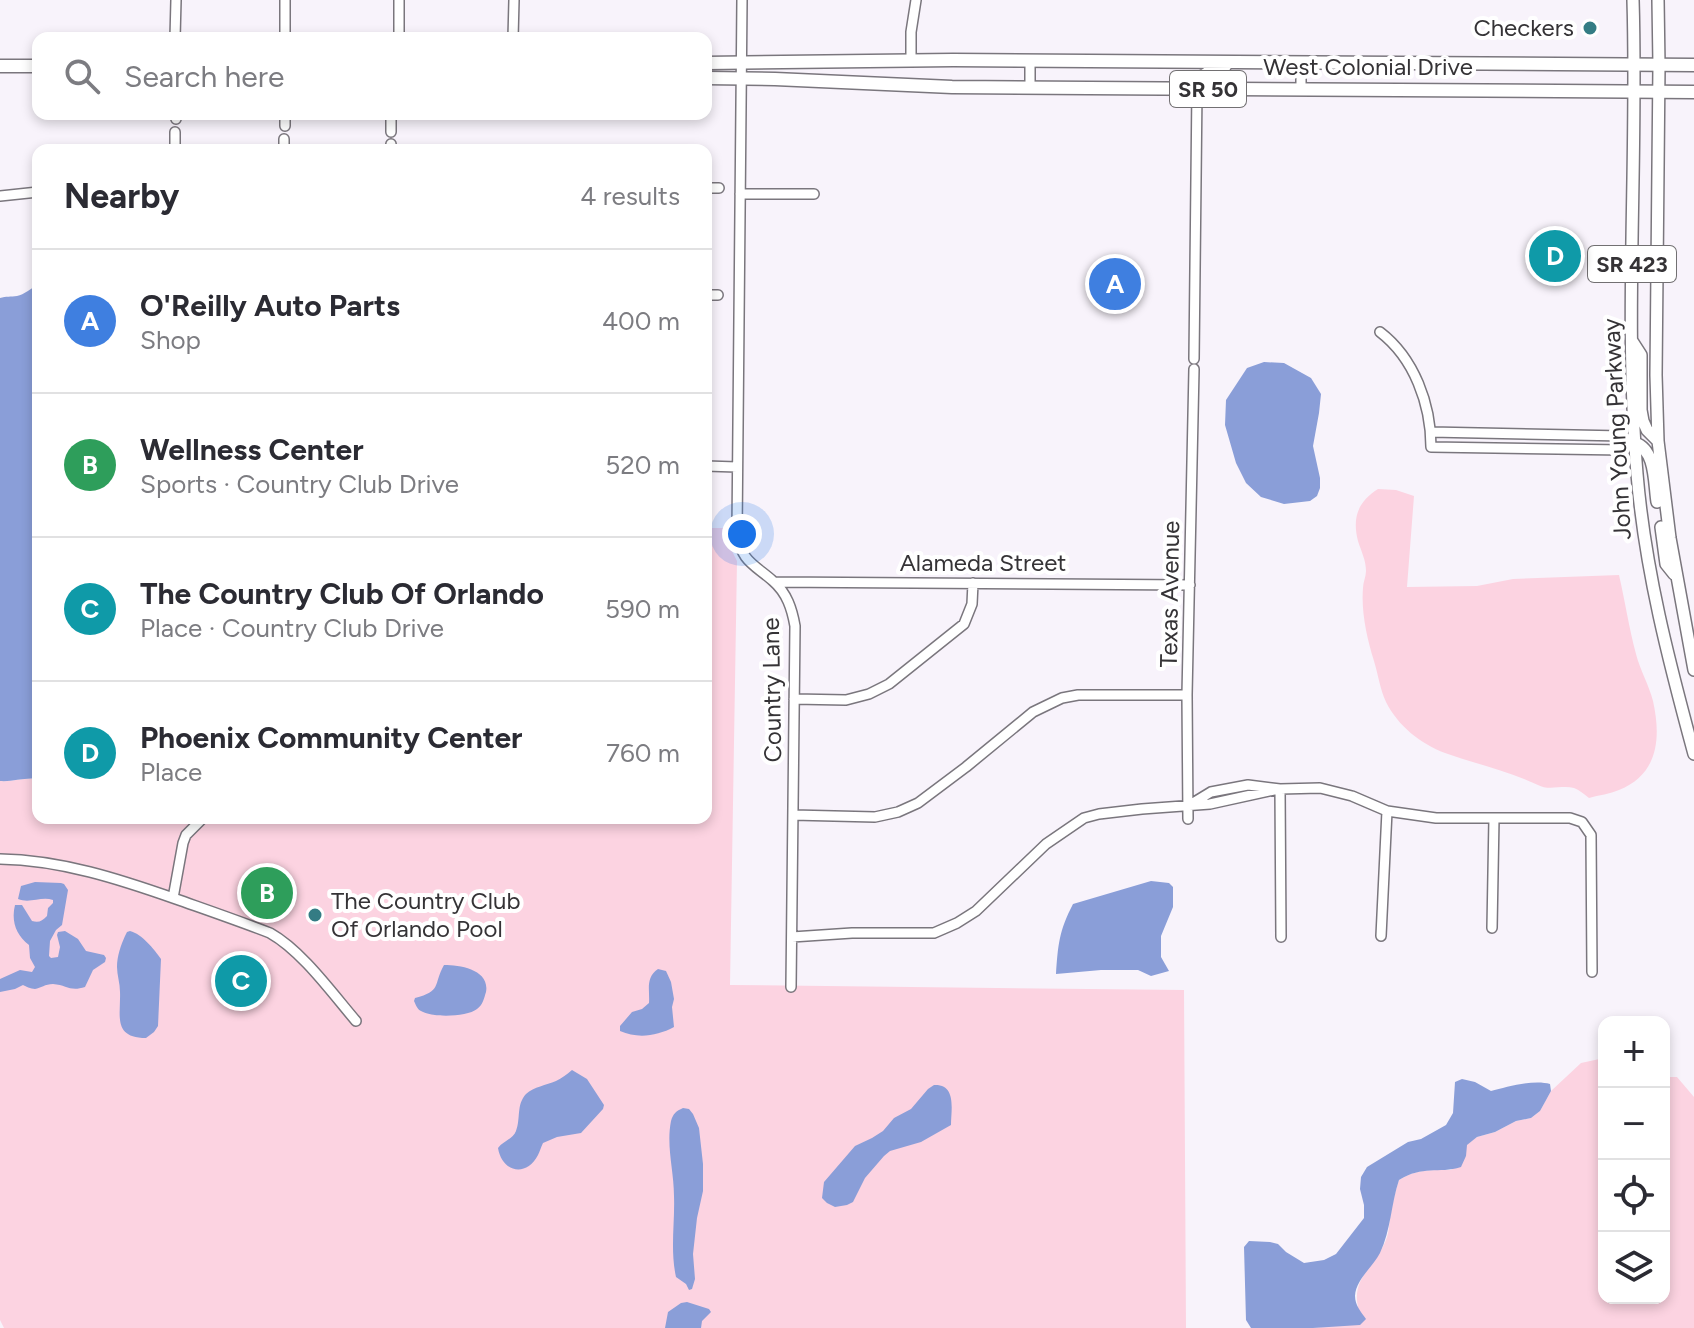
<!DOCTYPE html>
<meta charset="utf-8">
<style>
:root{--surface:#fff;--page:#f7f7f7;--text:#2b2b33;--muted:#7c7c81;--line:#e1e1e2;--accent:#347c84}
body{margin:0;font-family:Figtree,sans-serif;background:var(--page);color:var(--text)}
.controls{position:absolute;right:24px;bottom:24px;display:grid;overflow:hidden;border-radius:16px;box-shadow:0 4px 12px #0003}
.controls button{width:72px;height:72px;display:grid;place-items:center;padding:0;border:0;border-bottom:2px solid var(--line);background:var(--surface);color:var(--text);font:40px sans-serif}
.you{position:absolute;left:742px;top:534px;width:28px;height:28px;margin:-20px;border:6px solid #fff;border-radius:50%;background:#1a73e8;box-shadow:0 0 0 12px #1a73e833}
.badge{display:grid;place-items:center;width:52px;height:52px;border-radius:50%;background:var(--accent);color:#fff;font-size:26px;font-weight:700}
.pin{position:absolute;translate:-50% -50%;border:4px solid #fff;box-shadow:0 2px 8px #0006}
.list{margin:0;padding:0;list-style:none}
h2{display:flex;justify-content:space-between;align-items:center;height:104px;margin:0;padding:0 32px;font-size:34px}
h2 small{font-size:26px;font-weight:400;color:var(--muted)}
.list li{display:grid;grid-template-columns:52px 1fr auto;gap:24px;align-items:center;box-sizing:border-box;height:144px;padding:0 32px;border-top:2px solid var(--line)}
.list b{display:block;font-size:30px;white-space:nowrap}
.list p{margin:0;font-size:26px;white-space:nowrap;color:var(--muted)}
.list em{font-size:26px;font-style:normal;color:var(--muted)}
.icon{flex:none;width:44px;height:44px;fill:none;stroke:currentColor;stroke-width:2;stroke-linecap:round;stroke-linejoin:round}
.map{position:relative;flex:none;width:1694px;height:1328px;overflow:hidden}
.search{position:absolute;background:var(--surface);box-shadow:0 4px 12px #0003;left:32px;top:32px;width:680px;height:88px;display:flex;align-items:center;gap:20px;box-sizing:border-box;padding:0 28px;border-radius:16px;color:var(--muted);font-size:30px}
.panel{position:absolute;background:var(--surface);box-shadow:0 4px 12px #0003;left:32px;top:144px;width:680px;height:680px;border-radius:16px}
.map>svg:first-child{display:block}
.green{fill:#fcd3e1}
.water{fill:#8a9ed8}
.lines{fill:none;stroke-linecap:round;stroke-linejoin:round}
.minor-casing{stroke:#7a767d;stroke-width:12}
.major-casing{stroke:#7a767d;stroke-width:14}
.highway-casing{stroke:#7a767d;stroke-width:15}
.minor{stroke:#fff;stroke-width:9}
.major{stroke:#fff;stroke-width:11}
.highway{stroke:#fff;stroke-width:12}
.poi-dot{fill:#347c84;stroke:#fff;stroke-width:3}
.labels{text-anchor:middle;stroke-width:8;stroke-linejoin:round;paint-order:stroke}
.shield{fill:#fff;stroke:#727072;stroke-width:2}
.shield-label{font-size:22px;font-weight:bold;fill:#353336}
.poi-label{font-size:24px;fill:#353336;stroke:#fff;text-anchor:end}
.street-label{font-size:24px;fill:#353336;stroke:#fff}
</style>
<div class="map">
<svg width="1694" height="1328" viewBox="0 0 1694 1328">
<rect width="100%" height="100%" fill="#f8f3fb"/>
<path class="green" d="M1378,489l18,1 18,6 -7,91 70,-1 36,-7 106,-4c6,26 10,53 17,79 4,16 13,31 17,47 8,36 6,73 -34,89 -9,4 -20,5 -30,8 -5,-4 -10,-8 -15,-10 -12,-3 -26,3 -36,-3 -30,-14 -62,-21 -93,-32 -24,-9 -47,-27 -59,-51 -6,-13 -8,-28 -12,-41 -7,-23 -13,-49 -11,-73 0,-6 3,-11 3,-17 0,-11 -5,-20 -8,-30 -6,-24 0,-39 20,-52z
M706,528h20l3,17 8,16 -7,424 454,5 2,338h-1182l-4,-8v-539c13,1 25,-4 38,-2v39h668z
M1604,1058v240h60v-221h13l17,20v231h-381l17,-2 28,-19c-7,-31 20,-42 29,-70 2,-6 2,-13 3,-19 2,-13 5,-26 9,-38 17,-11 32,-10 52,-10l15,-14v-11l11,-8 18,-5 21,-11 15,-3 9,-7 11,-20 30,-28z"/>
<path class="water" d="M38,285v494c-13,-2 -25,3 -38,2v-483c6,-2 11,-1 17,-2 7,-1 14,-8 21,-11z
M1264,362l20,1 27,15 10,16 -2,19 -6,33 7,32v10l-3,8 -7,5 -26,3 -23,-7 -15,-14 -10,-20 -11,-38 1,-25 21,-32z
M1151,881l18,2 4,4v20l-12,29v21l8,14 -18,5 -13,-6h-37l-45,4c2,-29 3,-43 17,-70z
M35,882l26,1 3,1 4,6 -6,35 -6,5 -6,11 -1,15 2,2 7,-1 2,-10 -3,-12 1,-3 7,-1 13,8 8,12 18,4 2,3 -1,4 -12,8 -8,17c-15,5 -18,-2 -32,-3 -8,0 -12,4 -18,5 -4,0 -10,-3 -12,-4l-8,4 -15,3v-13l20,-9 12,2 3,-5 -5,-9 -1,-13c-13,-10 -18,-24 -14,-40h7l10,16c7,2 10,0 15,-5l1,-8 5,-5v-3c-12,-4 -23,4 -35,-1l3,-13z
M130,931c12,3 24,18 31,28l-3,67 -4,6 -8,6c-34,0 -25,-24 -26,-46 0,-9 -3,-17 -3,-25 0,-11 4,-22 8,-31l2,-4z
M444,965c17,0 46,5 42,27 -2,6 -3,13 -9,17 -10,8 -45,9 -56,2 -4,-2 -5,-6 -7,-10l1,-3c27,-7 18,-13 29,-33z
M658,969l8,2 5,11 3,17 -2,8 2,20c-17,9 -36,12 -54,4v-5l12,-14 10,-3 7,-6c1,-13 -4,-25 9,-34z
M572,1070l15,9 17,26 -1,4 -22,24 -24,4 -14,6c-2,4 -3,8 -5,12 -12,23 -36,17 -40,-7 5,-7 15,-9 18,-17 5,-13 0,-26 10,-37 8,-7 20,-9 30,-13 6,-3 10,-6 16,-11z
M1462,1079l13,3 16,9c16,-4 43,-12 59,-7l1,7 -6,11 -5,9 -9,7 -15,3 -21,11 -18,5 -10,8 -1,11 -5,11c-23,7 -38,-2 -62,13 -8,24 -8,50 -19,73 -7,14 -24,26 -25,43 0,9 6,16 11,23l-6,6 -47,3h-62l-5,-8 -2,-73 5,-6 21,1 8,2 8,8 18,11 20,-3 12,-6 28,-36v-13l-4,-16 1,-12 6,-10 41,-25 13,-3 25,-14 7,-12 2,-31z
M934,1085c23,-1 17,25 17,40l-30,17 -31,9 -6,5 -19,22 -12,24 -6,3 -12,2 -8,-4 -5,-5 2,-16 31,-36 17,-8 11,-7 11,-13 17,-9 17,-20z
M683,1108l6,1 4,5 6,14 4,36v27l-6,27 -4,36 2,25 -3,10 -3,1 -3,-6 -10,-7c-6,-27 -1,-54 -2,-81 0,-25 -8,-50 -3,-75 2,-7 5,-10 12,-13z
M687,1302l22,7 2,3 -9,9 -1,7h-36l3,-16 13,-9z"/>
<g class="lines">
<g class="minor-casing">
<path id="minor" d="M742,0l-5,532c4,30 17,32 36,49 14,12 19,28 22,45l-4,361
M175,38l1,-38
M285,38v-38
M399,38v-38
M513,38l1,-38
M911,60v-28l5,-32
M1030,88v-27
M1301,89v-26
M176,114v5
M285,114v12
M391,132v-18
M175,150v-18
M284,150v-11
M391,150v-6
M706,188h13
M740,194h74
M0,196l38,-4
M706,295h12
M1380,332c34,26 51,72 51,115l192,3 5,-7h7
M1194,359l3,-270
M1431,432l192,4 5,7
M706,466l31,1
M775,582l415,3
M794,699l52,1 23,-6 20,-10 75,-60 8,-20 1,-21
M1280,789l1,148
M1188,806l23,-14 37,-7 32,4 40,-1 32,8 35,15 49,7h134l12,4 9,13 1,137
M793,815l82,2 23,-5 20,-9 48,-36 67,-55 29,-14 16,-3h109
M1188,819l-1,-124 7,-326
M0,859c61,1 119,20 176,40 31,11 63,22 94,34 32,18 62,60 86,88
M173,898l10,-55 3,-8 17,-17
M1492,928l2,-110
M1381,936l6,-125
M792,937l60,-4h82l23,-10 19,-12 70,-67 38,-26 15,-4 43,-5 68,-5 64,-14"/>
</g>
<g class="major-casing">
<path id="major" d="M1633,0c5,158 -9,317 4,474 8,96 32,188 57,280
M1658,0l1,65 -3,310 2,66 12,97 24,132
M1632,341l9,14v55l2,11 4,9 11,11
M1635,443c21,7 19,40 22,59
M1661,527l5,37 8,10"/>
</g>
<g class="highway-casing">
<path id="highway" d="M706,63l247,-3 741,5
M0,66h38
M706,78l69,1 177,8 742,5
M1197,89c4,-16 13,-18 28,-23"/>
</g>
<use href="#minor" class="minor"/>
<use href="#major" class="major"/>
<use href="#highway" class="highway"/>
</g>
<g class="poi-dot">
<circle cx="1590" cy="28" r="8"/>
<circle cx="315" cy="915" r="8"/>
</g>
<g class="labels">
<g class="shield">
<rect x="1170" y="71" width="76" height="36" rx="6"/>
<rect x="1588" y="246" width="88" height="36" rx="6"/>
</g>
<g class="shield-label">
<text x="1208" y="97">SR 50</text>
<text x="1632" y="272">SR 423</text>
</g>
<g class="poi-label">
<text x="1574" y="36">Checkers</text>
<text x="331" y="909" text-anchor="start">The Country Club<tspan x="331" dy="28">Of Orlando Pool</tspan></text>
</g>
<g class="street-label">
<text x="1368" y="75">West Colonial Drive</text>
<text transform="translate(1617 429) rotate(-93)" y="8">John Young Parkway</text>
<text x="983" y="571">Alameda Street</text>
<text transform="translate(1170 594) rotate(-89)" y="8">Texas Avenue</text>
<text transform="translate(772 690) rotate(-91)" y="8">Country Lane</text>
</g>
</g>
</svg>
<div class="controls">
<button>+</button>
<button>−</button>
<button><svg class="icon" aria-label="locate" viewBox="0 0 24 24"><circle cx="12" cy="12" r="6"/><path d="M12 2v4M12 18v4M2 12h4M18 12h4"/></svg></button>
<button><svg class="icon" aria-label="layers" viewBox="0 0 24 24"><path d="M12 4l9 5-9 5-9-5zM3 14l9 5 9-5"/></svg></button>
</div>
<div class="you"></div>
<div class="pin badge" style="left:1115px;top:284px;background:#3f7fe0">A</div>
<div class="pin badge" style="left:267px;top:893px;background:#2e9e5b">B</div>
<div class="pin badge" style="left:241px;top:981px;background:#0f9aa8">C</div>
<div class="pin badge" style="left:1555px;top:256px;background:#0f9aa8">D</div>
<div class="search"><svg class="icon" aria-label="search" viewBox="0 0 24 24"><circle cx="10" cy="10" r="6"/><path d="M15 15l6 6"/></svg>Search here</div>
<section class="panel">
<h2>Nearby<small>4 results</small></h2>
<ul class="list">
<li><span class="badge" style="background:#3f7fe0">A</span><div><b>O'Reilly Auto Parts</b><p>Shop</p></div><em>400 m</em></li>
<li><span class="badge" style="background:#2e9e5b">B</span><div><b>Wellness Center</b><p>Sports · Country Club Drive</p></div><em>520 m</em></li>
<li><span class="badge" style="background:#0f9aa8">C</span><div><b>The Country Club Of Orlando</b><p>Place · Country Club Drive</p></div><em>590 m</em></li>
<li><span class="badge" style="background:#0f9aa8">D</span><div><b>Phoenix Community Center</b><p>Place</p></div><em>760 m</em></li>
</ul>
</section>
</div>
